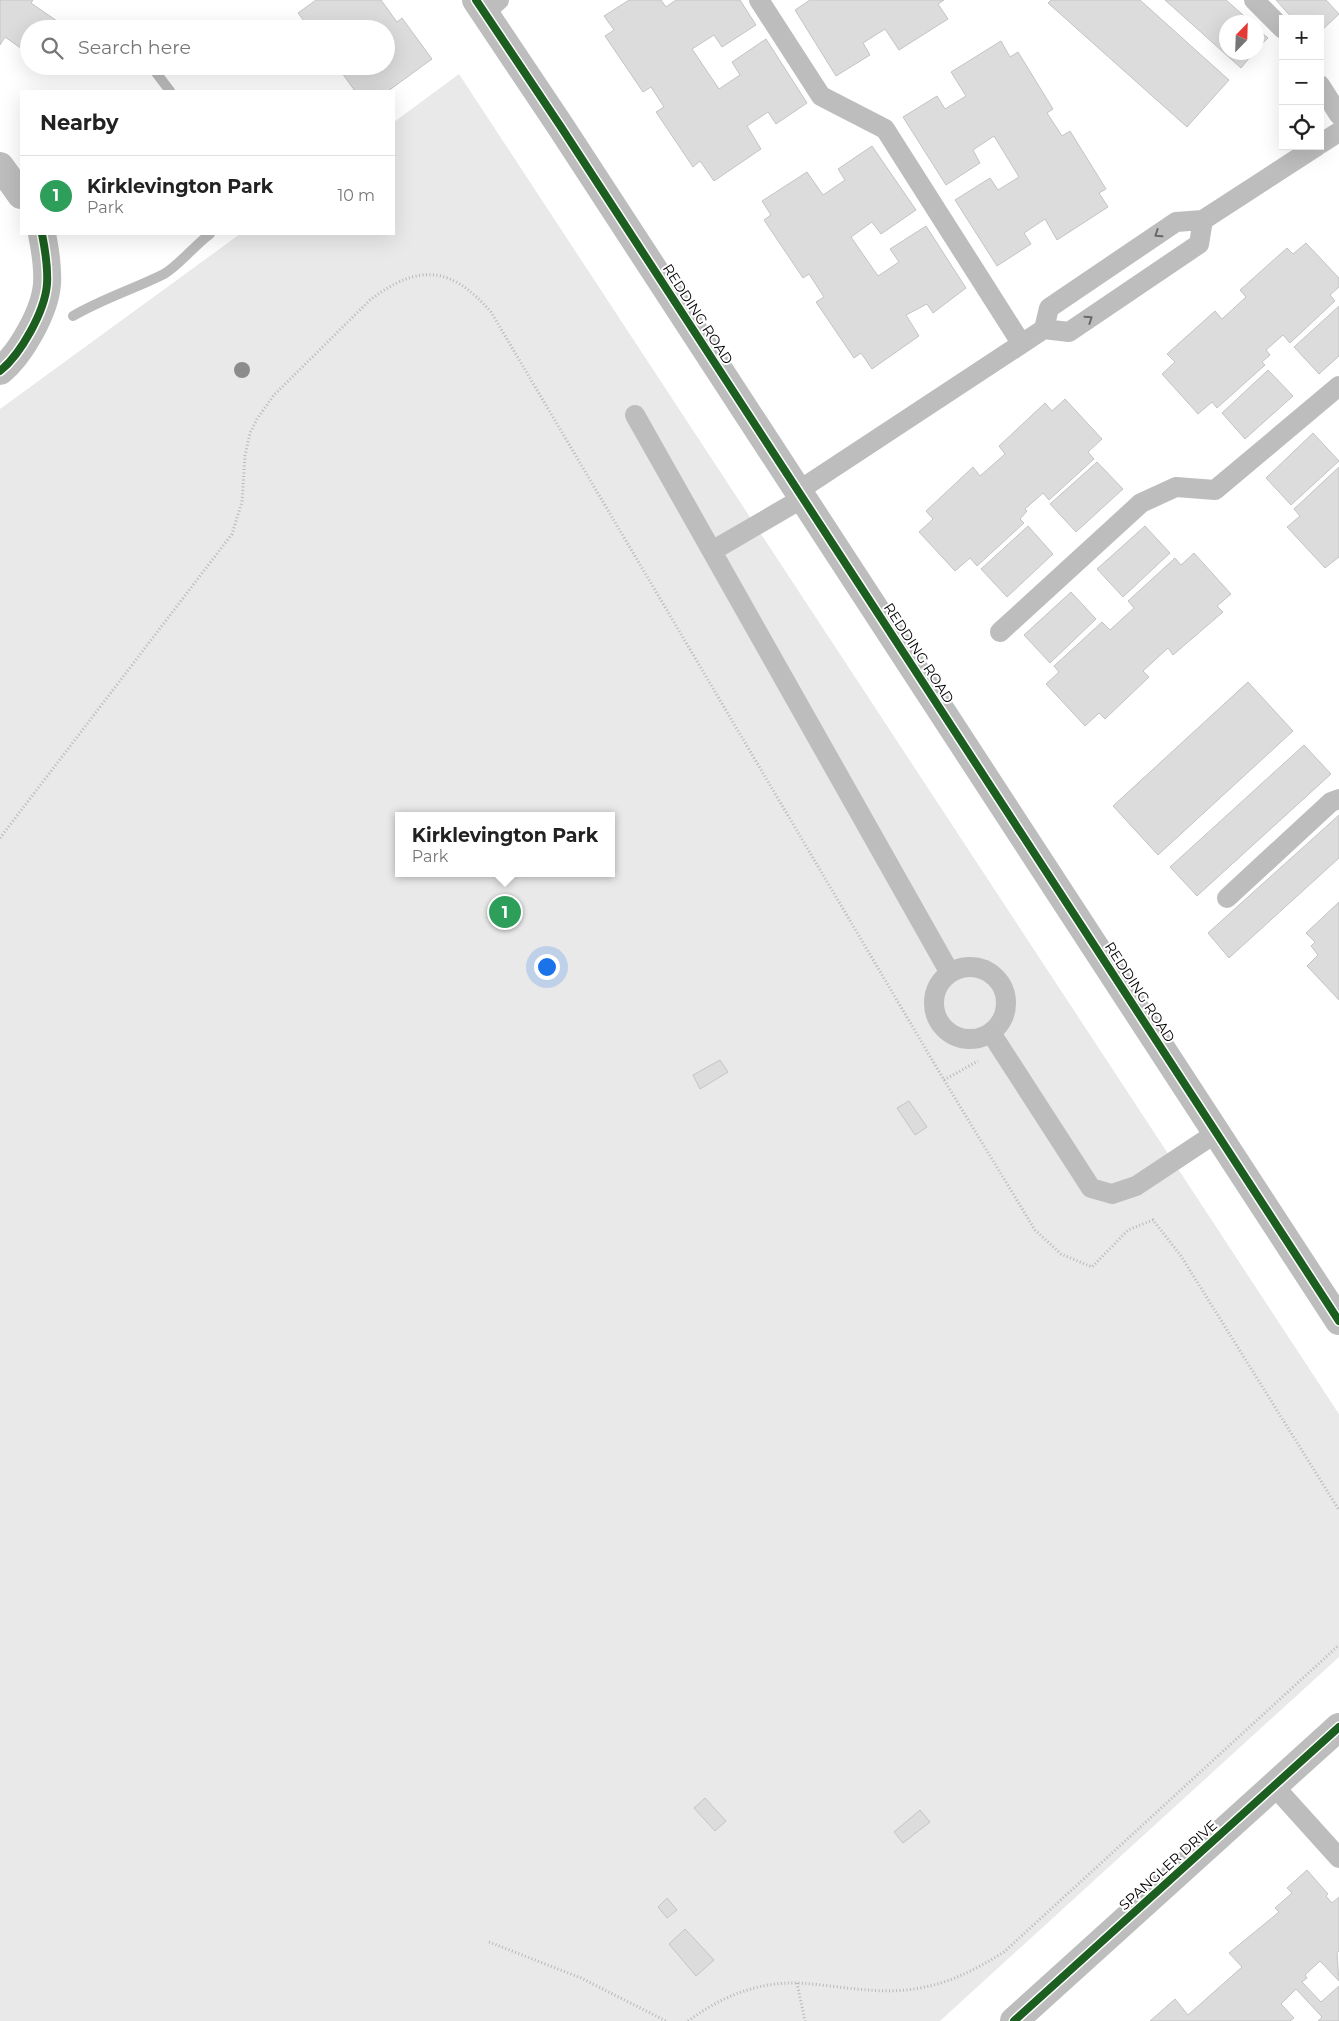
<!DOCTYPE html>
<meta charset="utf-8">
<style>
:root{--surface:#fff;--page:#f2f2f2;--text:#222;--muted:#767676;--line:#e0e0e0;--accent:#7c3aed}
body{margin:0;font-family:Montserrat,sans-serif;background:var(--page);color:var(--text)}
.controls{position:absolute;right:15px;top:15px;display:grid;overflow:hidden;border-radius:0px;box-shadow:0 5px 20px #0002}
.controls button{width:45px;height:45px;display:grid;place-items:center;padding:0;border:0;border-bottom:1px solid var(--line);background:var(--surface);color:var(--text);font:25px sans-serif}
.compass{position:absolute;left:1219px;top:15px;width:45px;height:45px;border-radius:50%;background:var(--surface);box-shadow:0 5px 20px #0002;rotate:23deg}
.you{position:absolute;left:546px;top:966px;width:18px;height:18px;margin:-12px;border:4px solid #fff;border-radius:50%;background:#1a73e8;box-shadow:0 0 0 8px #1a73e833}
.badge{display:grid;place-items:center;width:32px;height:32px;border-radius:50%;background:var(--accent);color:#fff;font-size:16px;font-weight:700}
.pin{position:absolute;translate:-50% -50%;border:2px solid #fff;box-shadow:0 1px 5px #0006}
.popup{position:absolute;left:395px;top:812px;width:220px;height:65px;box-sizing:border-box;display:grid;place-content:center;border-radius:0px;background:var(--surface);filter:drop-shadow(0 1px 4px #0005);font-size:16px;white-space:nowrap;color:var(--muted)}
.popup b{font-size:19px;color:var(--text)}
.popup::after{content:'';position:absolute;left:50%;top:100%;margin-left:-10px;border:10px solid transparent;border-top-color:var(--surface)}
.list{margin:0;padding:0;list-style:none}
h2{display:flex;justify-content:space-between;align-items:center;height:65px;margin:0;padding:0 20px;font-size:21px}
h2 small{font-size:16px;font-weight:400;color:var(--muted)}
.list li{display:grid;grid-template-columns:32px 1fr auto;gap:15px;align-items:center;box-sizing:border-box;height:80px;padding:0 20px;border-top:1px solid var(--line)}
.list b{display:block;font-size:19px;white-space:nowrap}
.list p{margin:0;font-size:16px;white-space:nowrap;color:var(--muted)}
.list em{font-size:16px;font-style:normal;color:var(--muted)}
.icon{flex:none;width:28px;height:28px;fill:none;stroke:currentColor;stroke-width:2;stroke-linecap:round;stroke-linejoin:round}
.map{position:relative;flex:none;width:1339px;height:2021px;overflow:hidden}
.search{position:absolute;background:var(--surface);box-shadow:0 5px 20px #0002;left:20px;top:20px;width:375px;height:55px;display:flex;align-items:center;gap:12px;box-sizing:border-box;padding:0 18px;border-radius:28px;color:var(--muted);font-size:19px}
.panel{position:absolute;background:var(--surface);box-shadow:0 5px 20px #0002;left:20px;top:90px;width:375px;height:145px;border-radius:0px}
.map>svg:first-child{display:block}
.green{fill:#e9e9e9;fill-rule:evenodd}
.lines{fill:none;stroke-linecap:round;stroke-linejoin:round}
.stream{stroke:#bbb;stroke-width:10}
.building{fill:#dcdcdc;stroke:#c4c4c4}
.path{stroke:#b8b8b8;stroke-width:3;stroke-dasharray:1 2.5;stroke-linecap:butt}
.service{stroke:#bdbdbd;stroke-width:20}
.minor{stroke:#bdbdbd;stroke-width:28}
.tertiary{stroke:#bdbdbd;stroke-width:28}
.cycleway-casing{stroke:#fff;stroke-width:11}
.cycleway{stroke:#1b5e20;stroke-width:8}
.tree{fill:#8c8c8c}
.oneway{stroke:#686868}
.labels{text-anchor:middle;stroke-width:4;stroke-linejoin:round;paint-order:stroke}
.street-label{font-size:14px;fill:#000;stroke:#fff}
</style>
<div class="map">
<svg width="1339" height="2021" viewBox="0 0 1339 2021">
<rect width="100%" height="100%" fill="#fff"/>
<path class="green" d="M459,74l880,1340v243l-399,364h-940v-1612l240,-175h154v-112zM399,816h212v57h-212z"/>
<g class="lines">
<path class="stream" d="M151,66l19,25
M73,316c29,-17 61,-27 91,-42 13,-7 32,-30 46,-40"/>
</g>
<path class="building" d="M0,0h33l-2,3 26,18 -6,8h-22v25l-24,-17 -5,8z
M316,0h65l16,22 5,-4 30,41 -44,32h-33l-18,-25h49v-37h-76l-12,-16z
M629,0h32l5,7 10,-7h64l16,25 -34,22 -8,-12 -22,14 27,40 21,-14 -8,-13 34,-23 41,64 -31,21 -8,-12 -21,14 14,23 -47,32 -14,-20 -7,6 -37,-55 8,-5 -13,-20 -8,5 -38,-56 9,-6 -10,-14z
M810,0h134l-6,4 10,15 -49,31 -14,-21 -22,14 7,12 -34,21 -41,-66z
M1051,0h89l89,80 -42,47 -139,-124z
M1165,0h61l25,22h-25v30h28l-13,16z
M1276,0h50l13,14 -19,18v-13h-27z
M1256,28l12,10 -12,12z
M1001,41l9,16 8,-5 35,57 -6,4 15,23 8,-5 36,58 -7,4 9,14 -51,33 -12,-21 -21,14 7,11 -34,22 -42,-66 35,-22 8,12 21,-13 -25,-41 -21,14 7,13 -34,22 -43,-68 34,-21 8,13 21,-13 -15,-24z
M872,146l44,64 -35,24 -9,-12 -21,15 27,39 21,-14 -9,-13 36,-23 40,62 -33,25 -6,-9 -21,11 13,21 -47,33 -11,-16 -7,5 -38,-56 8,-5 -15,-23 -6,4 -39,-58 7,-5 -9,-14 45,-29 16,23 22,-15 -7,-11z
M1306,243l33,35v9l-9,8 5,6 -45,42 -7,-8 -17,15 4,5 -8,7 3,3 -48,43 -5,-6 -14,12 -36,-40 13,-12 -8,-8 48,-43 7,8 24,-22 -6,-7 47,-42 6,6z
M1339,306v50l-20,18 -25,-27z
M1268,370l25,26 -48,43 -23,-26z
M1065,399l37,40 -14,13 6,7 -45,41 -6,-7 -18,16 2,2 -7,8 4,4 -47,43 -7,-8 -15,13 -36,-39 14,-13 -7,-8 47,-44 7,9 25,-22 -6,-8 46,-43 7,8z
M1313,433l26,28 -48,44 -25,-27z
M1097,462l26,27 -47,43 -26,-28z
M1339,467v90l-14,11 -38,-41 13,-11 -6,-7z
M1028,526l25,28 -46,43 -26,-28z
M1145,526l25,27 -47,44 -26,-28z
M1194,553l37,41 -14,12 6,6 -50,43 -5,-7 -25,23 6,6 -44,42 -6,-6 -14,13 -39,-42 13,-12 -5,-6 48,-44 8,8 24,-22 -6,-7 47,-43 6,7z
M1071,592l25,27 -46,44 -26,-28z
M1248,682l45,49 -135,124 -45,-49z
M1304,745l27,29 -134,122 -27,-29z
M1339,815v43l-110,100 -21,-25z
M1339,902v98l-32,-34 11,-11 -7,-9 4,-4 -9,-9z
M720,1060l8,12 -28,17 -7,-14z
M909,1101l18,26 -12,8 -18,-27z
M705,1798l21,23 -11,10 -21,-23z
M920,1810l10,12 -27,21 -9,-11z
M1307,1870l21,24 -2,2 6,7 7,-6v54l-2,2 2,28 -19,-20 -15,14 2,3 -5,4 19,20 18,-16v35h-21l4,-4 -26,-28 -15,15 13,14 -4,3h-140l25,-22 13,16 54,-48 -13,-14 50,-41 -4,-4 17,-15 -5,-5z
M667,1898l10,12 -10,8 -9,-11z
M685,1929l29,31 -18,16 -27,-32z"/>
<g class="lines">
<path class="path" d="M0,838l232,-304 10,-32 3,-46 5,-23 7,-14 17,-24 96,-95c49,-37 81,-34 121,12l453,768 91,150 26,24 31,13 36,-37 25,-10 28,36 158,254
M944,1080l34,-19
M489,1942l92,36 85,43
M797,1983l8,38
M688,2021c33,-24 68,-39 110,-38 40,2 82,13 122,5 33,-6 56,-19 84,-36l335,-307"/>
<path class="service" d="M759,0l62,96 64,33 136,214
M1254,0l29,29
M484,13l15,-13
M1320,85l19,30
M1320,144l19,-12
M1044,329l5,-21 127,-86 27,-2 114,-74
M635,415l315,558
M798,491l246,-162 25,3 130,-88 4,-24
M712,551l91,-53
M1000,632l141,-129 35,-16 39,3 124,-104
M1227,898l104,-96 8,-3
M934 1003a36 36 0 1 1 72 0a36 36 0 1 1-72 0Z
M991,1033l100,155 21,6 24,-8 80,-53
M1274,1786l65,72"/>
<path class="minor" d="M0,166l21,29
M0,371c21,-17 45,-60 47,-87 1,-15 -2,-35 -5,-50
M1014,2021l325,-294"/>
<path class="tertiary" d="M476,0l85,127 778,1194"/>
<g class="cycleway-casing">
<path id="cycleway" d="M476,0l85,127 778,1194
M0,371c21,-17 45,-60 47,-87 1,-15 -2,-35 -5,-50
M1014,2021l325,-294"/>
</g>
<use href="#cycleway" class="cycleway"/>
</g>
<circle class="tree" cx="242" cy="370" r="8"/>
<defs><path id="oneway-chevron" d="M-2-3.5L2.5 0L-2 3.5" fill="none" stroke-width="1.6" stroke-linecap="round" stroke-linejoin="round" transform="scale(1.25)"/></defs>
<g class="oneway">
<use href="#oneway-chevron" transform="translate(1158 234) rotate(146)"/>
<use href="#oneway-chevron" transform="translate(1089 319) rotate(-34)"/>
</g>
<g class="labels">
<g class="street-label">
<text transform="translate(698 314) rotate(57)" y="5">REDDING ROAD</text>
<text transform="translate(919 653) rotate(57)" y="5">REDDING ROAD</text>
<text transform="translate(1140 992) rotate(57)" y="5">REDDING ROAD</text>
<text transform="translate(1168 1865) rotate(-42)" y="5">SPANGLER DRIVE</text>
</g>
</g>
</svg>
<div class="controls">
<button>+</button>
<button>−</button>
<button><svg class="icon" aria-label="locate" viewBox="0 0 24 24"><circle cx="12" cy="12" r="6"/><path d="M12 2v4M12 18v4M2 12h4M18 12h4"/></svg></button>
</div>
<svg class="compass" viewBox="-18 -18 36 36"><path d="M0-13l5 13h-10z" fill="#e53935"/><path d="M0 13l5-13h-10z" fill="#767676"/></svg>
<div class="you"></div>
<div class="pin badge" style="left:505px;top:912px;background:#2e9e5b">1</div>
<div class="popup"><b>Kirklevington Park</b>Park</div>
<div class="search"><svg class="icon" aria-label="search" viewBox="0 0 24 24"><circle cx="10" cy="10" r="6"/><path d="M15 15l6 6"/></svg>Search here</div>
<section class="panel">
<h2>Nearby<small></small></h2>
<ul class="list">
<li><span class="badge" style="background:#2e9e5b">1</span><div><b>Kirklevington Park</b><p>Park</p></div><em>10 m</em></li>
</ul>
</section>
</div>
